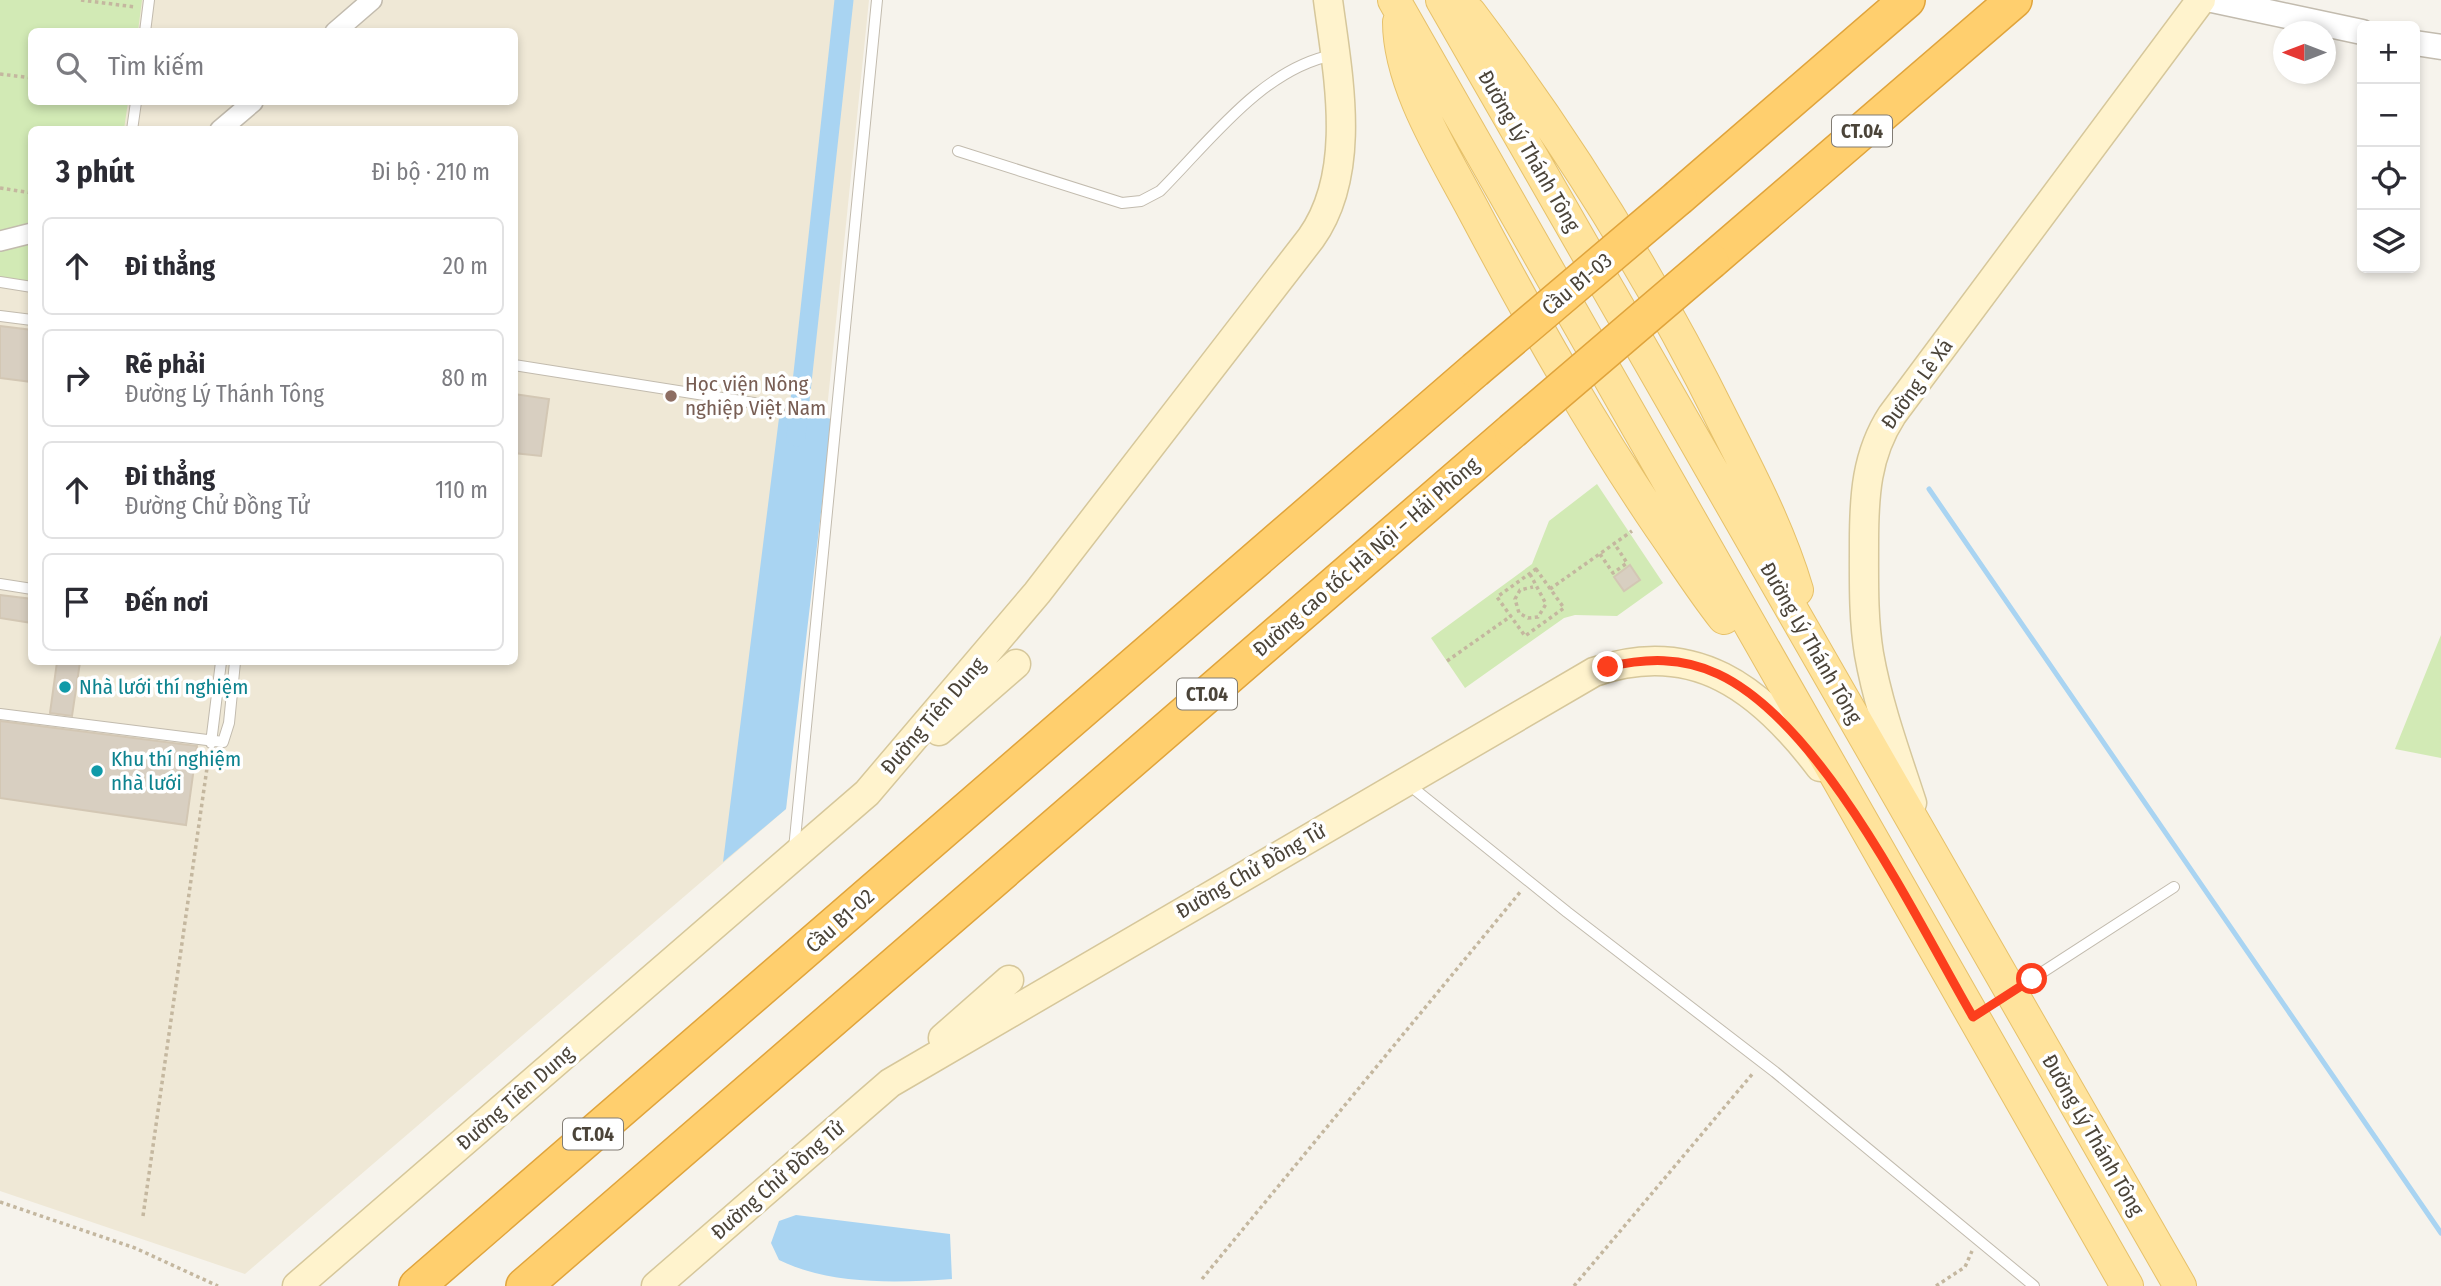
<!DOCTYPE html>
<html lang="vi">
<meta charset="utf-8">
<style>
:root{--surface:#fff;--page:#f7f7f7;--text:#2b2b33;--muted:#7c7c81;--line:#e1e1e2}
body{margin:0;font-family:"Fira Sans Condensed",sans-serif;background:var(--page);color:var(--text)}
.controls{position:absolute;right:21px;top:21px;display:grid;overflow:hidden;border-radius:10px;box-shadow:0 4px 10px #0003}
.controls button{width:63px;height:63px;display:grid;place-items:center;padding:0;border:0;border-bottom:2px solid var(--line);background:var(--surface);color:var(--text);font:35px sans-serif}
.compass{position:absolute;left:2273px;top:21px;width:63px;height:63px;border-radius:50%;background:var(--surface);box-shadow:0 4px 10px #0003;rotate:270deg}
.stop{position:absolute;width:21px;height:21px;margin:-16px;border:5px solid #fc3f1d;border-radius:50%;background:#fff}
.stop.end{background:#fc3f1d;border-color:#fff;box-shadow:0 2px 7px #0008}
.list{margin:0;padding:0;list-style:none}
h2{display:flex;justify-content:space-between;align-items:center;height:91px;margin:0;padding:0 28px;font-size:30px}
h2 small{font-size:23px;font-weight:400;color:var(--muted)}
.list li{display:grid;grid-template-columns:46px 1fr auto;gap:21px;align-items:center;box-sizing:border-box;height:98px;margin:0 14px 14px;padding:0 14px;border:2px solid var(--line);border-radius:10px}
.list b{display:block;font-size:26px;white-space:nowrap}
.list p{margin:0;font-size:23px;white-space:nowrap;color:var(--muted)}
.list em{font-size:23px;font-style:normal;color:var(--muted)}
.icon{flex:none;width:38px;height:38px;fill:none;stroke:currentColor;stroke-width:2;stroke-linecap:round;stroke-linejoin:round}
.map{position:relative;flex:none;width:2441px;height:1286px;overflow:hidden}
.search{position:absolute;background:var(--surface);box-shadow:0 4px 10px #0003;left:28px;top:28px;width:490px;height:77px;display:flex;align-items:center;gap:18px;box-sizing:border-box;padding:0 24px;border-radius:10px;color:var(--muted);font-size:26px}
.panel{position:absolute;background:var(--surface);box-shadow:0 4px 10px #0003;left:28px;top:126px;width:490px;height:539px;border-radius:10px}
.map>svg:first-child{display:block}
.education{fill:#efe8d6;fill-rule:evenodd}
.green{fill:#d2eab5}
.water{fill:#a9d4f2}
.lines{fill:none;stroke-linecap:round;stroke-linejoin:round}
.stream{stroke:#a9d4f2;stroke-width:5}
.canal{stroke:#a9d4f2;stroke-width:19}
.building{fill:#d8cfc1;stroke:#d3c7b4;stroke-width:2}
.service-casing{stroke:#c2bbae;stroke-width:12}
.minor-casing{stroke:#c2bbae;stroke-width:22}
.tertiary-casing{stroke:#c2bbae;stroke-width:27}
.secondary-casing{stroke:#d6c79b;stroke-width:31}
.primary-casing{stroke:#e6c16a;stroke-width:34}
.motorway-casing{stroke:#e0a43c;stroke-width:38}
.path{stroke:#c4b79f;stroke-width:3.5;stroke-dasharray:3.5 3.5;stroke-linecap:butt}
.service{stroke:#fff;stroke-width:10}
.minor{stroke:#fff;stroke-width:19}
.tertiary{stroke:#fff;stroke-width:24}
.secondary{stroke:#fff3cd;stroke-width:28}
.primary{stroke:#ffe39c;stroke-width:32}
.motorway{stroke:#ffcf6e;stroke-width:35}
.motorway-bridge-casing{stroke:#e0a43c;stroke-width:38;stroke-linecap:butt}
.motorway-bridge{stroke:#ffcf6e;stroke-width:35}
.route{stroke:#fc3f1d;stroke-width:9}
.education-dot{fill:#8d6e63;stroke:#fff;stroke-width:2.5}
.culture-dot{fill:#0f9aa8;stroke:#fff;stroke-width:2.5}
.labels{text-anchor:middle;stroke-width:7;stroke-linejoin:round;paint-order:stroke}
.shield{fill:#fff;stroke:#817c74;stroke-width:2}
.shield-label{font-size:19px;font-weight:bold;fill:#4b4439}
.street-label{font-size:21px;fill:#4b4439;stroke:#fff}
.education-label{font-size:21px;fill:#785e54;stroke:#fff;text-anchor:start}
.culture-label{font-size:21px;fill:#0d838f;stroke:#fff;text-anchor:start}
</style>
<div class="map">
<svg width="2441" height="1286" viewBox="0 0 2441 1286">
<rect width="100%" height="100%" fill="#f6f3ec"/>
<path class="education" d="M0,0h869l-83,809 -541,465 -245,-83zM32,32h482v70h-482zM32,130h482v532h-482z"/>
<path class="green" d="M0,0h142l-4,31 -106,1v70h96l-4,27 -92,1 -1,160 -31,-6z
M1597,484l66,99 -46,33 -42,-1 -11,3 -99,70 -34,-50 101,-74 17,-43z
M2441,635v123l-46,-9z"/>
<path class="water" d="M780,410l52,9 -46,390 -63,53z
M796,1215l154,19 2,45c-57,4 -122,6 -173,-19l-8,-17 8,-22z"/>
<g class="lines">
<path class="stream" d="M1929,489l512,744"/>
<path class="canal" d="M796,437l48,-437"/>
</g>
<path class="building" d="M0,326l32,4v52l-32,-4z
M514,394l35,5 -8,57 -27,-3z
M1630,565l10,15 -16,11 -10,-14z
M0,595l32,4v24l-32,-5z
M57,662h23l-8,54 -22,-3z
M0,721l197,25 -11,79 -186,-27z"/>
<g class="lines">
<g class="service-casing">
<path id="service" d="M145,32l4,-32
M132,130l4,-28
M958,151l164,52 19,-2 19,-10c49,-49 102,-122 173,-136
M0,282l32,5
M0,316l32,4
M514,365l266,42
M0,584l32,5
M0,714l223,28 6,-19 6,-61
M211,743l10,-81
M1408,784l159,128 208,160 259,214
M794,849l83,-849
M2015,990l159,-103"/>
</g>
<g class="minor-casing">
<path id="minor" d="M335,32l37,-32
M220,130l33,-28
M0,241l32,-8"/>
</g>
<g class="tertiary-casing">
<path id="tertiary" d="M2212,0l150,32
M2415,43l26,4"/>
</g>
<g class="secondary-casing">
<path id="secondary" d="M939,731l77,-67
M1912,803c-16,-49 -34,-98 -43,-149 -6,-37 -5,-74 -5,-111 0,-46 2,-88 28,-128l309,-415
M943,1038l66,-58
M297,1286l570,-493 170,-200 274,-355c47,-66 27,-162 17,-238
M656,1286l234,-203 704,-411c100,-35 167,17 226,95"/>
</g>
<g class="primary-casing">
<path id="primary" d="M1394,0l733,1286
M1442,0l738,1286
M1470,13c97,128 184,268 255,412 27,53 55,108 72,165
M1399,22c0,65 49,139 78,195 57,107 115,210 183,310 21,30 41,62 64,91"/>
</g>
<g class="motorway-casing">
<path id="motorway" d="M1679,197l228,-197
M1711,261l303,-261
M417,1286l1058,-916
M524,1286l988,-855"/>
</g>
<path class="path" d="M81,0l54,7
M0,74l32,4
M0,188l32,5
M1600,554l13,19 14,-10 -13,-20
M1536,569l28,39 -39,28 -28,-39z
M1530,574l16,30 -8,13 -10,1 -9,-5 -4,-14 5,-9 13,-3
M1550,589l82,-58
M1447,661l64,-45
M0,1202l135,46 83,38
M143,1216l66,-462
M1202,1279l319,-388
M1574,1286l180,-214
M1936,1286l29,-19 7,-16"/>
<use href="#service" class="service"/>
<use href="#minor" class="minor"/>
<use href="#tertiary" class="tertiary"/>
<use href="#secondary" class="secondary"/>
<use href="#primary" class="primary"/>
<use href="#motorway" class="motorway"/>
<g class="motorway-bridge-casing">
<path id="motorway-bridge" d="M1475,370l204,-173
M1512,431l199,-170"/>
</g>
<use href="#motorway-bridge" class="motorway-bridge"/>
</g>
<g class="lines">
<path class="route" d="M1608,667c38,-9 74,-10 110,7 105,49 197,243 255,343l59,-38"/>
</g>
<circle class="education-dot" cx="671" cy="396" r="7"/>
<g class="culture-dot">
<circle cx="65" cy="687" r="7"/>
<circle cx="97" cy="771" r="7"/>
</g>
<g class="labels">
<g class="shield">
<rect x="1832" y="115.5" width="60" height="31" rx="5"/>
<rect x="1177" y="678.5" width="60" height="31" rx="5"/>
<rect x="563" y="1118.5" width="60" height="31" rx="5"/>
</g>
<g class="shield-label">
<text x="1862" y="138">CT.04</text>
<text x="1207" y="701">CT.04</text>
<text x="593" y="1141">CT.04</text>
</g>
<g class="street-label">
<text transform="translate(1529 151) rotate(60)" y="7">Đường Lý Thánh Tông</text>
<text transform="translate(1577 284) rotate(-40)" y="7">Cầu B1-03</text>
<text transform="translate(1917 384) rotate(-54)" y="7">Đường Lê Xá</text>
<text transform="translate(1366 557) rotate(-41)" y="7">Đường cao tốc Hà Nội – Hải Phòng</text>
<text transform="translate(1811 643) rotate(60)" y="7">Đường Lý Thánh Tông</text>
<text transform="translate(933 716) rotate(-49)" y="7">Đường Tiên Dung</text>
<text transform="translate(1251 871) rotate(-30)" y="7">Đường Chử Đồng Tử</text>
<text transform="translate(840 921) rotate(-42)" y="7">Cầu B1-02</text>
<text transform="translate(515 1098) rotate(-41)" y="7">Đường Tiên Dung</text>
<text transform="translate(2093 1135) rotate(60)" y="7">Đường Lý Thánh Tông</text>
<text transform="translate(778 1180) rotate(-41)" y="7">Đường Chử Đồng Tử</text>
</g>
<g class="education-label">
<text x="685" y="391">Học viện Nông<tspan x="685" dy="24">nghiệp Việt Nam</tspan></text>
</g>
<g class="culture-label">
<text x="79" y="694">Nhà lưới thí nghiệm</text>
<text x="111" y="766">Khu thí nghiệm<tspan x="111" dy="24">nhà lưới</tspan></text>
</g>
</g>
</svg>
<div class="controls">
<button>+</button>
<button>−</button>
<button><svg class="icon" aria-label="locate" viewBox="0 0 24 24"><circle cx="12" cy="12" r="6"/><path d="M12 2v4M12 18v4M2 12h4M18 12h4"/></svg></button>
<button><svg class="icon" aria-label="layers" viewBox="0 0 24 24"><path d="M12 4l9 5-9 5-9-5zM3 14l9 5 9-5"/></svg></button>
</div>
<svg class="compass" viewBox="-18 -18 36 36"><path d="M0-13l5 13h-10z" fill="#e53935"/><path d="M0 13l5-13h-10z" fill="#7c7c81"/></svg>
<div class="stop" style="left:2032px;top:979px"></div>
<div class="stop end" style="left:1608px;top:667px"></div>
<div class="search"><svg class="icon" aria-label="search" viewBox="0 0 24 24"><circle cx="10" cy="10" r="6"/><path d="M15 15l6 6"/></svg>Tìm kiếm</div>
<section class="panel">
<h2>3 phút<small>Đi bộ · 210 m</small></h2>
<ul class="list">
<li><svg class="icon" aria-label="ahead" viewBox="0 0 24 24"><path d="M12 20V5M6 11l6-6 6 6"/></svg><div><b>Đi thẳng</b></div><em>20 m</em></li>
<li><svg class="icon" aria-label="right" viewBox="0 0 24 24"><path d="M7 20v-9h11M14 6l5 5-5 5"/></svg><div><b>Rẽ phải</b><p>Đường Lý Thánh Tông</p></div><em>80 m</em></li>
<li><svg class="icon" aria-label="ahead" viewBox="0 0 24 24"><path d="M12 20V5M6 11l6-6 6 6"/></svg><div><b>Đi thẳng</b><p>Đường Chử Đồng Tử</p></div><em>110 m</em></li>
<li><svg class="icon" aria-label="arrive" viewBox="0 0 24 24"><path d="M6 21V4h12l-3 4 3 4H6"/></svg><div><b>Đến nơi</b></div></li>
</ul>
</section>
</div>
